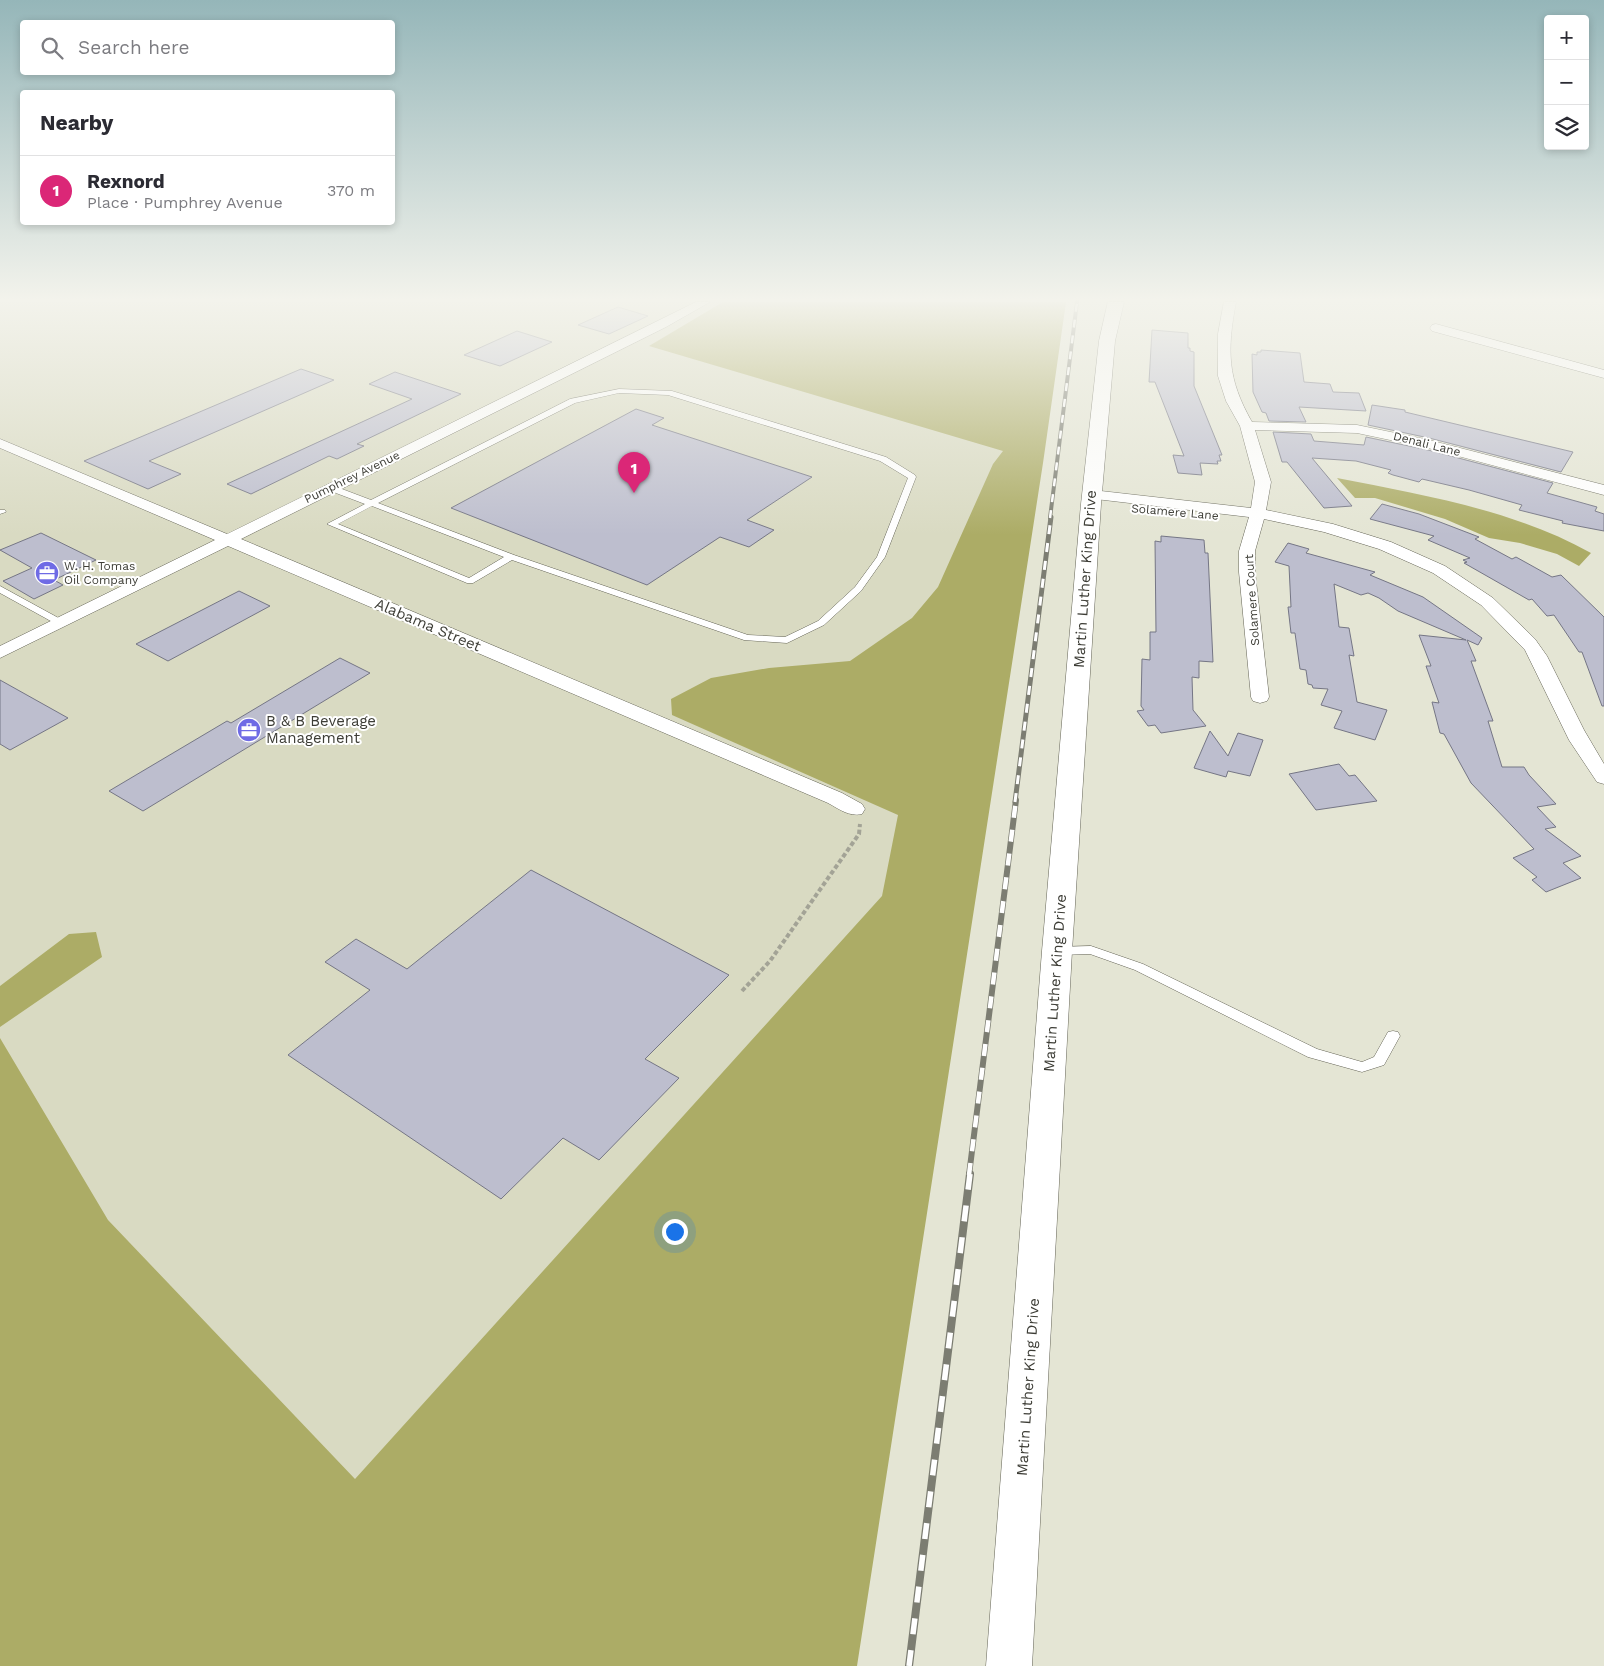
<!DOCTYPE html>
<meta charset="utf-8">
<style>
:root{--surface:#fff;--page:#f7f7f7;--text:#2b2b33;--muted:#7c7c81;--line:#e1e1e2;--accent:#db2777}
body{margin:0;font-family:"Work Sans",sans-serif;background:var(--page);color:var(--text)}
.controls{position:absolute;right:15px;top:15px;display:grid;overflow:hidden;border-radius:5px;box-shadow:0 2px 8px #0003}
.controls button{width:45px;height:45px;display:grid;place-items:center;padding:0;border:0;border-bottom:1px solid var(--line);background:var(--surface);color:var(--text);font:25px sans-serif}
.you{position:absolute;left:674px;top:1231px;width:18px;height:18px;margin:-12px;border:4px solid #fff;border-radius:50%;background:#1a73e8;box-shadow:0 0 0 8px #1a73e833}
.badge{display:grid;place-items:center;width:32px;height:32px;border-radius:50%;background:var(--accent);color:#fff;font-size:16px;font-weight:700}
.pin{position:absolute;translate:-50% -41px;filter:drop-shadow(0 1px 2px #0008)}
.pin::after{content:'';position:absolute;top:26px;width:18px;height:15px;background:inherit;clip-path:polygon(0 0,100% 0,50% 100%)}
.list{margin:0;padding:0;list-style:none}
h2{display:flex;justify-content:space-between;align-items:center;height:65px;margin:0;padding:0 20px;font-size:21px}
h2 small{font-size:16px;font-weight:400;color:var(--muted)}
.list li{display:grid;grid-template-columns:32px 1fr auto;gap:15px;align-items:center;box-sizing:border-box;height:70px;padding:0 20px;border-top:1px solid var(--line)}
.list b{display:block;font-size:19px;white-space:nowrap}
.list p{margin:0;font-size:16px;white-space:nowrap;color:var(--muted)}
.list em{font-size:16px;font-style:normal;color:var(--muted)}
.icon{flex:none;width:28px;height:28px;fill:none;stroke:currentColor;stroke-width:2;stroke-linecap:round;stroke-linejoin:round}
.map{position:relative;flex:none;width:1604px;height:1666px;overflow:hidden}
.search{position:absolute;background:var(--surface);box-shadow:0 2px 8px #0003;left:20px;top:20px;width:375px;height:55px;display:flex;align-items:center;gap:12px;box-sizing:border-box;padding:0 18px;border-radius:5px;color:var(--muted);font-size:19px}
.panel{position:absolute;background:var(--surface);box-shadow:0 2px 8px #0003;left:20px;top:90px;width:375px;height:135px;border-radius:5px}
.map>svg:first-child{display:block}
.built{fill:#d9dac2}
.forest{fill:#acac66}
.building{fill:#bdbece;stroke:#757685}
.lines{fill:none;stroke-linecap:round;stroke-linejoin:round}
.service-casing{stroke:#646456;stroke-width:1}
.minor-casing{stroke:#646456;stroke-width:1}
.primary-casing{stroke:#646456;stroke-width:1}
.path{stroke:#a3a396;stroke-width:4;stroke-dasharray:4.5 2.5;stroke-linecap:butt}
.service{fill:#fff;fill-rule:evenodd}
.minor{fill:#fff;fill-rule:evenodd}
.primary{fill:#fff;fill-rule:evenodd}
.rail-far3-casing{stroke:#7c7d72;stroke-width:4}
.rail-far2-casing{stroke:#7c7d72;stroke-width:5}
.rail-far1-casing{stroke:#7c7d72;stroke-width:6}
.rail-casing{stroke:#7c7d72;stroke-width:8}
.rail-far3{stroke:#fff;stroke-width:2.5;stroke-dasharray:8;stroke-linecap:butt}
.rail-far2{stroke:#fff;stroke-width:3;stroke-dasharray:9;stroke-linecap:butt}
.rail-far1{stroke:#fff;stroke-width:4.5;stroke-dasharray:12;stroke-linecap:butt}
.rail{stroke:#fff;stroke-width:5.5;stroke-dasharray:16;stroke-linecap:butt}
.labels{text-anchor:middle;stroke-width:4;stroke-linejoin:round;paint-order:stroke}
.far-street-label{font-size:12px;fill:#3d3d36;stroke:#fff}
.far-poi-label{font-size:12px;fill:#3d3d36;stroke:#fff;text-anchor:start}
.street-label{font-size:15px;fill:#3d3d36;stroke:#fff}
.poi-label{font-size:15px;fill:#3d3d36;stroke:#fff;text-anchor:start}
</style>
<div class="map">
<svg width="1604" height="1666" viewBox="0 0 1604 1666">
<rect width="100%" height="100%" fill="#e4e5d4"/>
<path class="built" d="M0,302h1045l-227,1364h-818z"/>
<path class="forest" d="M723,302h343l-23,161 -186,1203h-857v-628l108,182 247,259 527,-583 16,-81 -226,-100 -1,-16 40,-21 58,-10 81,-7 62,-43 26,-31 55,-123 10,-13 -354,-105z
M1337,478c86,17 177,32 254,75l-12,13 -22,-12 -37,-11 -31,-5 -44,-19 -70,-21h-20z
M96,932l6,25 -102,70v-41l69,-52z"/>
<path class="building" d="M618,307l30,9 -39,18 -31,-9z
M1152,330l36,3v15h2v3l4,1v34l28,69h-3l2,6h-4l1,3 -18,-1 2,12 -24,-2 -5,-18 11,1 -29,-74h-6z
M517,331l35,11 -52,24 -36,-11z
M1261,350l39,3 4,29 26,2 3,8 26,1 7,18 -67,-4 7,15 -37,-1 -3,-8 -4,-1 -9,-20 -1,-38 5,1v-3h4z
M301,369l33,11 -185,81 32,13 -33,15 -64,-28z
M395,372l66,22 -104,50 7,2 -27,13 -8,-3 -78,38 -24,-10 185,-85 -43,-15z
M1372,405l33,5v2l168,40 -12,20 -132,-34 -61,-13z
M636,409l28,9 -12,7 160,52 -65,43 27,10 -25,17 -29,-10 -73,48 -196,-77z
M1273,432l38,2 3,7 50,4 2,-8 62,13 125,33 -6,10 50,14 -2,4 9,3v17l-42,-8 1,-2 -44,-11 3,-5 -53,-15 -47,-11 -3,3 -26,-7 -5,-2 3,-3 -35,-9 -44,-3 40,48 -28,2 -37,-46h-5z
M1382,504l37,10 60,23 -4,2 37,20 4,-2 36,20 9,-2 43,42v89h-2l-20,-54h-3l-25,-37 -7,1 -15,-17 -3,1 -65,-37 3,-1 -4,-2 7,-2 -42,-18 6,-4 -64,-17z
M41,533l55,27 -42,20 9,5 -29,14 -31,-18 29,-13 -32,-18z
M1161,536l43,4 1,13h3l5,109 -14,-1v17l-7,-1 1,33 13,16 -45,7 -6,-8 -7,1 -11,-15 7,-1 -3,-4 1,-47 8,1v-28h6l-1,-91 6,1z
M1288,543l21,6 -3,4 69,19 -5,3 53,22 59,41 -4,7 -11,-5 9,21h-5l22,60h-5l14,46h22l5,8 27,29 -19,3 19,20 -11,2 36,27 -18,7 18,15 -35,14 -14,-12 5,-3 -24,-19 21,-9 -63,-66 -27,-49 -4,-1 -8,-31 7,1 -13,-37h5l-12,-31 47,5 -68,-29 -19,-13 -11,-5 -7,2 -27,-11 5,43 10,1 5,28 -5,-1 8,47 30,8 -12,30 -41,-12 8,-17 -21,-6 7,-16 -15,-1 -1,-3 -4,-1 -2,-14 -6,-1 -5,-36h-4l-3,-26h3l-2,-41 -14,-4z
M239,591l31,15 -102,55 -32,-17z
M340,658l30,15 -227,138 -34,-20 118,-70 4,2z
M0,680l68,38 -58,32 -10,-6z
M1210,731l18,25 10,-23 25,7 -13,36 -22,-5 -2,6 -32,-9z
M1339,764l10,12 6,-1 22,26 -61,9 -27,-36z
M531,870l198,105 -84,84 34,19 -80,82 -36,-22 -62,61 -213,-144 82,-65 -45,-28 31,-23 51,30z"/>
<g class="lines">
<g class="service-casing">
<path id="service" d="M619,389l53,2 214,66 29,18 1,2 -31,80 -24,34 -37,34 -37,18 -43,-3 -232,-80 -39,23h-6l-140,-59 38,-20 -37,-14v-4h6l37,14 199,-101zM619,393l49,2 212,66 28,17 -31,79 -22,30 -37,34 -33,16 -37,-2 -234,-80 -136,-52 197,-100zM372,506l132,51 -35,21 -131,-54z
M0,510h5l1,2 -6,2z
M0,586l64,35 2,2 -5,3 -3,-1 -58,-32z
M1091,946l52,18 174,85 45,13 12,-5 14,-25 5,-1 5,1 2,4 -16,29 -22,7 -54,-15 -173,-87 -45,-16 -31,1 -4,-1 -2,-3 2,-3 4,-1z"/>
</g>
<g class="minor-casing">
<path id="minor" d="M696,302h14l-44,25 -425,212 601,254 20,11 3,5 -3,5c-13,3 -23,-5 -34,-11l-600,-257 -228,112v-12l215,-106 -215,-92v-9l227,95z
M1224,302h12c-9,49 -9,76 16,120l105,3 72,15 175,45v10l-176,-47 -71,-15 -102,-3 16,52 -5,28 67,14 58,18 54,24 48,32 42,41 12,17 37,74 20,34v20l-7,-2 -28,-42 -44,-90 -44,-45 -48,-32 -54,-24 -55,-17 -60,-13 -9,32v21l14,125 -2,4 -7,2 -7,-2 -2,-4 -12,-125v-21l10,-34 -162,-19 -3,-3 3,-3 5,-2 159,18 4,-26 -15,-56 -14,-25 -8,-25v-42z
M1436,324l168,46v8l-172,-47 -2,-3 2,-3z"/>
</g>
<g class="primary-casing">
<path id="primary" d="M1108,302h16l-9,39 -14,163 -29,447 -40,715h-46l56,-715 39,-447 18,-163z"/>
</g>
<path class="path" d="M742,991l28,-30 89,-127 1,-10"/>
<use href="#service" class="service"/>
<use href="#minor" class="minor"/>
<use href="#primary" class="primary"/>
<g class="rail-far3-casing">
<path id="rail-far3" d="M1050,518l27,-216"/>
</g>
<g class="rail-far2-casing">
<path id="rail-far2" d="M1015,802l36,-285"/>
</g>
<g class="rail-far1-casing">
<path id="rail-far1" d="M969,1175l47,-375"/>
</g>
<g class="rail-casing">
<path id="rail" d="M909,1666l61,-492"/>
</g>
<use href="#rail-far3" class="rail-far3"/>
<use href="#rail-far2" class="rail-far2"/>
<use href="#rail-far1" class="rail-far1"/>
<use href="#rail" class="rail"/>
</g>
<linearGradient id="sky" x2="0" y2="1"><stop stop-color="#95b6b9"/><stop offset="0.56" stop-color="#f3f3ec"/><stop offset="1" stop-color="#f3f3ec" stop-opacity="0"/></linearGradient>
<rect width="1604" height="535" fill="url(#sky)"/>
<defs>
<g id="office-disc" transform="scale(1.25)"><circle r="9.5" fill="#6f6be5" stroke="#fff"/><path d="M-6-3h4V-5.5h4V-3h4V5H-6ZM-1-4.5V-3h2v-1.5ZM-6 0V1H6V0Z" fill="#fff"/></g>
</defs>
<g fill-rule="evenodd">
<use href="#office-disc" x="47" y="573"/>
<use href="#office-disc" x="249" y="730"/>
</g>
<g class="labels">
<g class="far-street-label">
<text transform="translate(1427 444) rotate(14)" y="4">Denali Lane</text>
<text transform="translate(352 477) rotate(-26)" y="4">Pumphrey Avenue</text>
<text transform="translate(1175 512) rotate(5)" y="4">Solamere Lane</text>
<text transform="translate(1252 600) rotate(-94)" y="4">Solamere Court</text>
</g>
<g class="far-poi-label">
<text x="64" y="570">W. H. Tomas<tspan x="64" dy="14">Oil Company</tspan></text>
</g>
<g class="street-label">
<text transform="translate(1085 579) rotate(-86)" y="5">Martin Luther King Drive</text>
<text transform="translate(428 625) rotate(23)" y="5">Alabama Street</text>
<text transform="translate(1055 983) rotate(-86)" y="5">Martin Luther King Drive</text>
<text transform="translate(1028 1387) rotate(-86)" y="5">Martin Luther King Drive</text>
</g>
<g class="poi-label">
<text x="266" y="726">B &amp; B Beverage<tspan x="266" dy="17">Management</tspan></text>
</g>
</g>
</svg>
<div class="controls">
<button>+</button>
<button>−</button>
<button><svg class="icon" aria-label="layers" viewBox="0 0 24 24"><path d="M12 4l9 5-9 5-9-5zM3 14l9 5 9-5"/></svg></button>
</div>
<div class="you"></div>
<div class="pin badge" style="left:634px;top:493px">1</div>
<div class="search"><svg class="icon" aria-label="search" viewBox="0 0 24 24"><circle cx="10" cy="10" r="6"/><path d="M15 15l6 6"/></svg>Search here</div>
<section class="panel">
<h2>Nearby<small></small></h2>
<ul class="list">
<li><span class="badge">1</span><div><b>Rexnord</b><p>Place · Pumphrey Avenue</p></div><em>370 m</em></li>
</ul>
</section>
</div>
